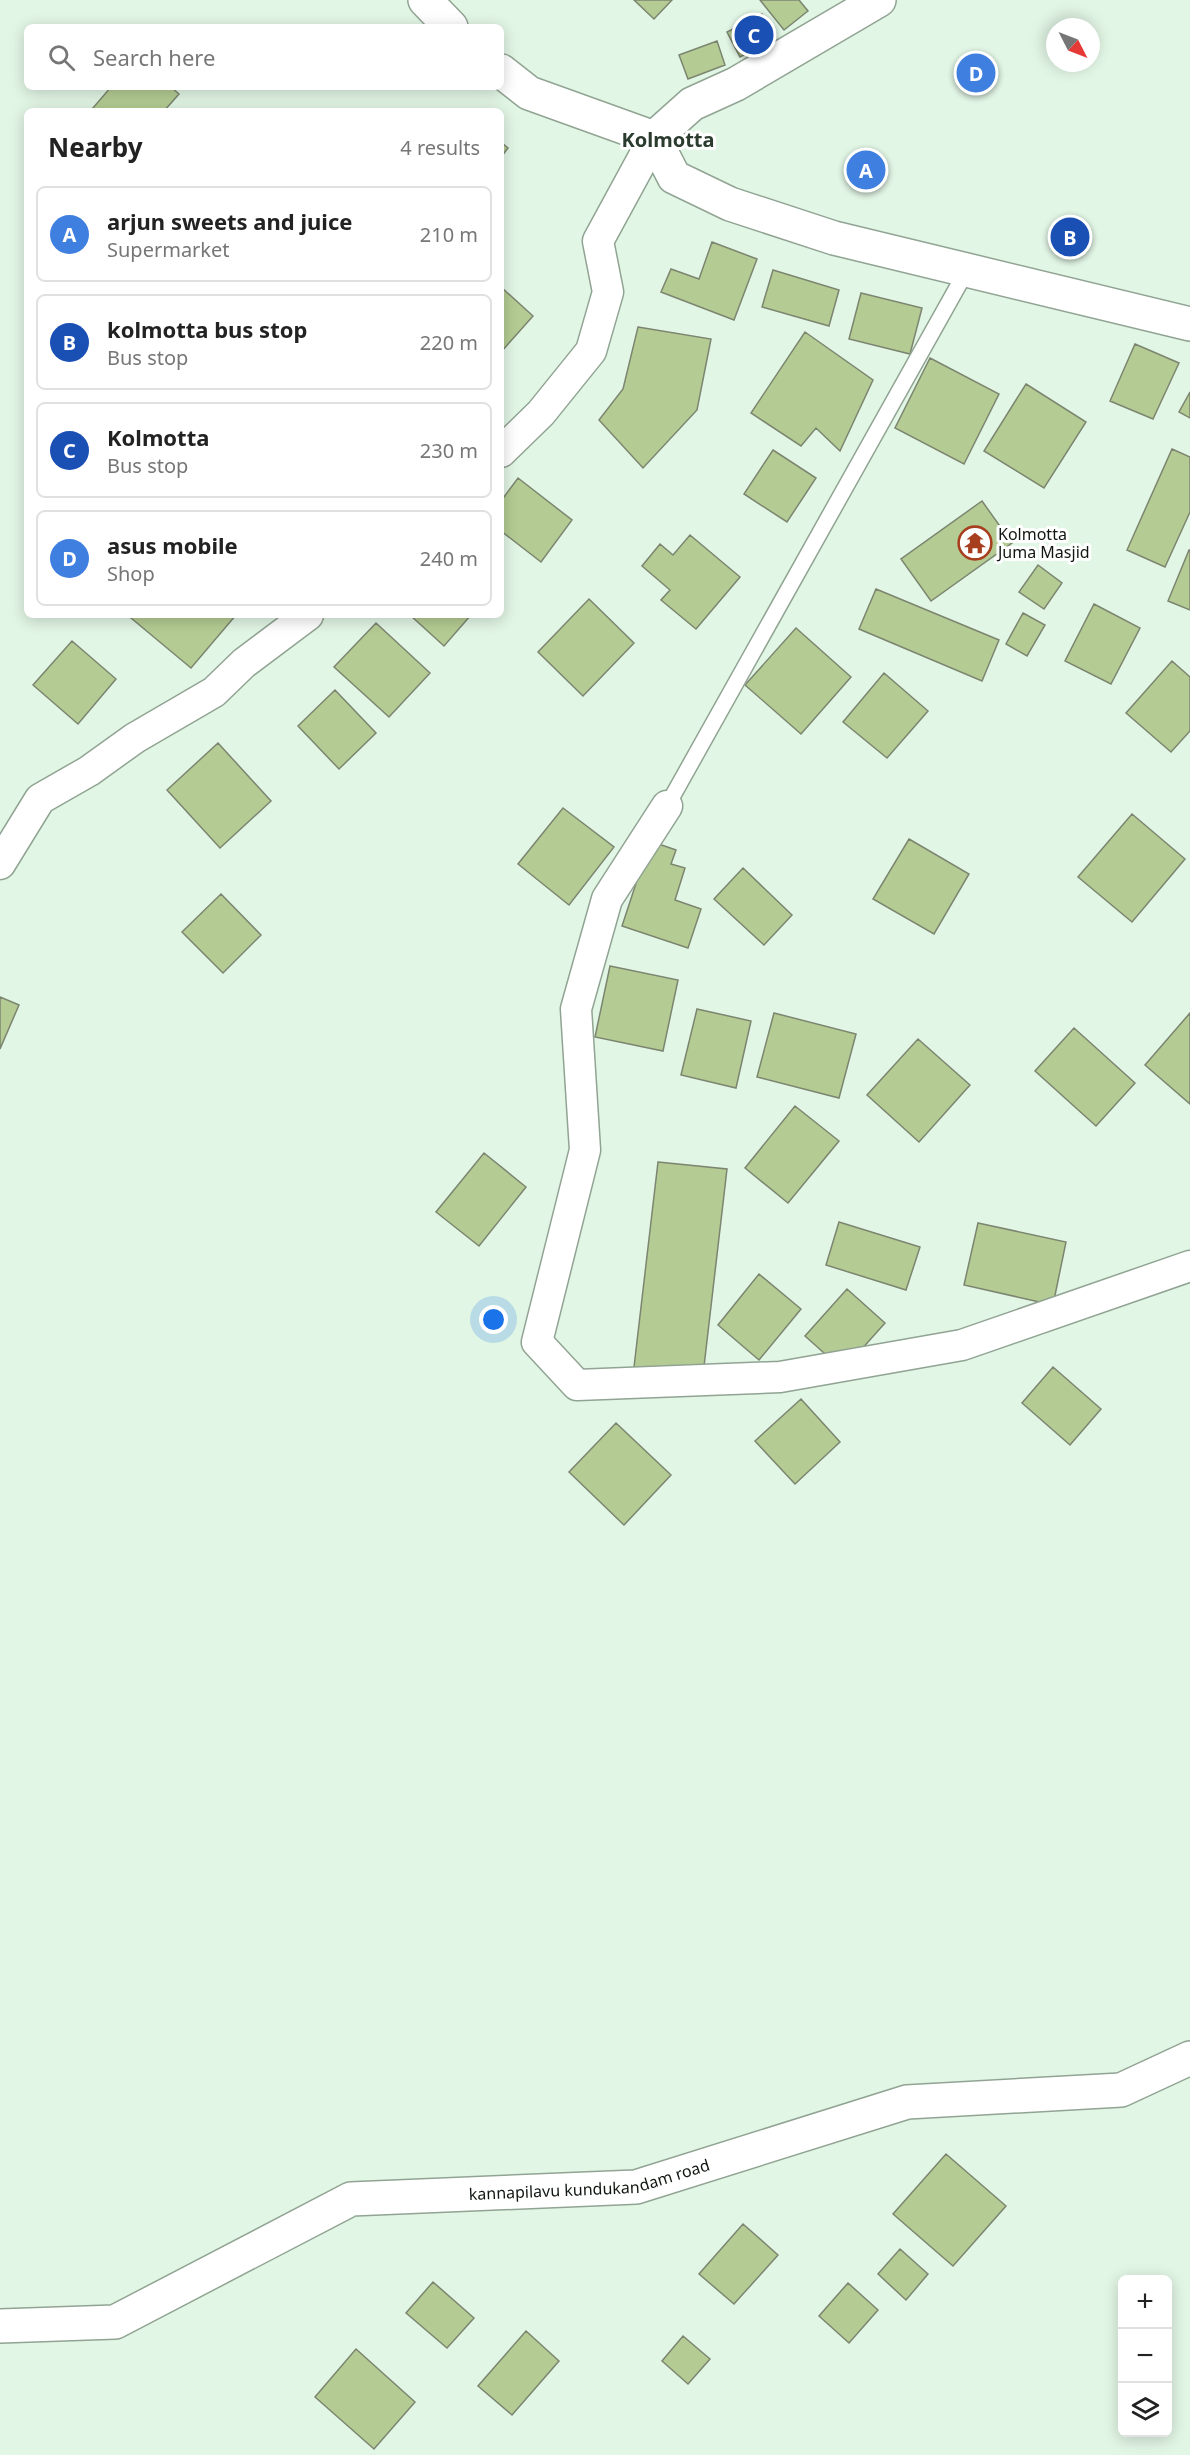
<!DOCTYPE html>
<meta charset="utf-8">
<style>
:root{--surface:#fff;--page:#f6f6f6;--text:#222;--muted:#767676;--line:#e0e0e0;--accent:#b45309}
body{margin:0;font-family:"Noto Sans",sans-serif;background:var(--page);color:var(--text)}
.controls{position:absolute;right:18px;bottom:18px;display:grid;overflow:hidden;border-radius:9px;box-shadow:0 3px 15px #0003}
.controls button{width:54px;height:54px;display:grid;place-items:center;padding:0;border:0;border-bottom:2px solid var(--line);background:var(--surface);color:var(--text);font:30px sans-serif}
.compass{position:absolute;left:1046px;top:18px;width:54px;height:54px;border-radius:50%;background:var(--surface);box-shadow:0 3px 15px #0003;rotate:132deg}
.you{position:absolute;left:494px;top:1320px;width:21px;height:21px;margin:-15px;border:4px solid #fff;border-radius:50%;background:#1a73e8;box-shadow:0 0 0 9px #1a73e833}
.badge{display:grid;place-items:center;width:39px;height:39px;border-radius:50%;background:var(--accent);color:#fff;font-size:20px;font-weight:700}
.pin{position:absolute;translate:-50% -50%;border:3px solid #fff;box-shadow:0 2px 6px #0006}
.list{margin:0;padding:0;list-style:none}
h2{display:flex;justify-content:space-between;align-items:center;height:78px;margin:0;padding:0 24px;font-size:26px}
h2 small{font-size:20px;font-weight:400;color:var(--muted)}
.list li{display:grid;grid-template-columns:39px 1fr auto;gap:18px;align-items:center;box-sizing:border-box;height:96px;margin:0 12px 12px;padding:0 12px;border:2px solid var(--line);border-radius:9px}
.list b{display:block;font-size:22px;white-space:nowrap}
.list p{margin:0;font-size:20px;white-space:nowrap;color:var(--muted)}
.list em{font-size:20px;font-style:normal;color:var(--muted)}
.icon{flex:none;width:33px;height:33px;fill:none;stroke:currentColor;stroke-width:2;stroke-linecap:round;stroke-linejoin:round}
.map{position:relative;flex:none;width:1190px;height:2455px;overflow:hidden}
.search{position:absolute;background:var(--surface);box-shadow:0 3px 15px #0003;left:24px;top:24px;width:480px;height:66px;display:flex;align-items:center;gap:15px;box-sizing:border-box;padding:0 21px;border-radius:9px;color:var(--muted);font-size:22px}
.panel{position:absolute;background:var(--surface);box-shadow:0 3px 15px #0003;left:24px;top:108px;width:480px;height:510px;border-radius:9px}
.map>svg:first-child{display:block}
.building{fill:#b4cc93;stroke:#7c8570;stroke-width:1.5}
.lines{fill:none;stroke-linecap:round;stroke-linejoin:round}
.service-casing{stroke:#91a493;stroke-width:18}
.minor-casing{stroke:#91a493;stroke-width:33}
.tertiary-casing{stroke:#91a493;stroke-width:36}
.secondary-casing{stroke:#91a493;stroke-width:36}
.service{stroke:#fff;stroke-width:15}
.minor{stroke:#fff;stroke-width:30}
.tertiary{stroke:#fff;stroke-width:33}
.secondary{stroke:#fff;stroke-width:33}
.labels{text-anchor:middle;stroke-width:6;stroke-linejoin:round;paint-order:stroke}
.poi-label{font-size:16px;fill:#101711;stroke:#fff;text-anchor:start}
.street-label{font-size:16px;fill:#101711;stroke:#fff}
.quarter-label{font-size:20px;font-weight:bold;fill:#2b3b2e;stroke:#fff}
</style>
<div class="map">
<svg width="1190" height="2455" viewBox="0 0 1190 2455">
<rect width="100%" height="100%" fill="#e2f6e5"/>
<path class="building" d="M634,0h38l-18,19z
M760,0h39l9,11 -24,19z
M762,14l12,25 -34,18 -13,-25z
M717,41l8,24 -37,14 -9,-24z
M111,87h60l8,7 -15,17h-69l-3,-2z
M501,142l7,6 -7,9z
M712,242l45,17 -23,61 -73,-28 10,-23 28,10z
M773,270l66,20 -10,36 -67,-19z
M501,287l32,29 -32,36z
M861,293l61,15 -12,46 -61,-15z
M638,327l73,12 -14,71 -54,58 -44,-48 24,-31z
M805,332l68,48 -33,71 -24,-23 -15,18 -50,-33z
M1135,344l44,19 -26,56 -43,-18z
M930,358l69,36 -35,70 -69,-36z
M1026,384l60,38 -42,66 -60,-37z
M1190,392v26l-11,-6z
M1172,449l18,8v55l-25,55 -38,-17z
M773,450l43,28 -29,44 -43,-28z
M518,478l54,42 -31,42 -40,-31v-30z
M982,501l30,42 -81,58 -30,-42z
M690,535l50,42 -44,52 -35,-29 9,-10 -28,-24 18,-22 13,11z
M1189,550h1v60l-22,-9z
M1038,565l24,18 -18,26 -25,-17z
M876,589l123,51 -17,41 -123,-52z
M589,599l45,44 -51,53 -45,-44z
M1094,604l46,24 -29,56 -46,-23z
M1023,613l22,12 -18,31 -21,-12z
M134,615h102l-45,53 -60,-50z
M410,615h61l-27,31z
M376,623l54,50 -41,44 -55,-50z
M796,628l55,49 -50,57 -56,-49z
M72,641l44,38 -38,45 -45,-39z
M1172,661l18,16v54l-19,21 -45,-39z
M884,673l44,38 -41,47 -44,-36z
M335,690l41,43 -37,36 -41,-43z
M218,743l53,58 -51,47 -53,-58z
M563,808l51,39 -45,58 -51,-41z
M1132,814l53,45 -53,63 -54,-45z
M909,839l60,35 -35,60 -61,-35z
M650,841l26,9 -5,14 14,4 -10,32 26,9 -13,39 -66,-22z
M743,868l49,47 -28,30 -50,-46z
M221,894l40,41 -38,38 -41,-41z
M610,966l68,14 -15,71 -68,-14z
M0,997l19,8 -19,44z
M697,1009l54,12 -15,67 -55,-13z
M774,1013l82,21 -17,64 -82,-21z
M1190,1013v91l-45,-39z
M1074,1028l61,55 -39,43 -61,-55z
M918,1039l52,46 -51,57 -52,-47z
M795,1106l44,35 -51,62 -43,-35z
M484,1153l42,34 -47,59 -43,-34z
M658,1162l69,7 -24,206 -69,-8z
M839,1222l81,25 -14,43 -80,-25z
M978,1223l88,19 -13,63 -89,-20z
M759,1274l42,35 -42,51 -41,-35z
M847,1289l38,34 -42,47 -38,-34z
M1053,1367l48,42 -31,36 -48,-42z
M801,1399l39,43 -45,42 -40,-43z
M616,1423l55,52 -47,50 -55,-53z
M946,2154l60,52 -53,60 -60,-52z
M743,2224l35,31 -44,49 -35,-30z
M900,2249l28,25 -22,26 -28,-26z
M433,2282l41,36 -27,30 -41,-35z
M848,2283l30,27 -29,33 -30,-27z
M526,2331l33,30 -47,54 -34,-29z
M683,2336l27,23 -22,25 -26,-23z
M356,2349l59,53 -41,47 -59,-52z"/>
<g class="lines">
<g class="service-casing">
<path id="service" d="M667,806l300,-536"/>
</g>
<g class="minor-casing">
<path id="minor" d="M501,452l40,-39 50,-62 17,-59 -10,-51 56,-103
M667,806l-60,93 -31,110 9,141 -48,192 40,43 203,-8 182,-32 228,-79
M0,864l40,-65 49,-28 46,-33 79,-46 30,-29 64,-48"/>
</g>
<g class="tertiary-casing">
<g id="tertiary">
<path id="s1" d="M0,2326l115,-4 236,-123 285,-12 271,-85 214,-12 69,-32"/>
</g>
</g>
<g class="secondary-casing">
<path id="secondary" d="M425,0l26,27
M501,71l28,22 125,45 38,-34 44,-20 143,-84
M654,138l20,39 56,27 104,34 356,86"/>
</g>
<use href="#service" class="service"/>
<use href="#minor" class="minor"/>
<use href="#tertiary" class="tertiary"/>
<use href="#secondary" class="secondary"/>
</g>
<defs>
<g id="temple-ring" transform="scale(1.725)"><circle r="9.5" fill="#fff" stroke="#a73f1f" stroke-width="1.5"/><path d="M0-6L5-2H3V0L6.5 2.5H4V6H1.5V3h-3V6H-4V2.5H-6.5L-3 0V-2H-5Z" fill="#a73f1f"/></g>
</defs>
<g fill-rule="evenodd">
<use href="#temple-ring" x="975" y="543"/>
</g>
<g class="labels">
<g class="poi-label">
<text x="998" y="540">Kolmotta<tspan x="998" dy="18">Juma Masjid</tspan></text>
</g>
<g class="street-label">
<text dy="6" stroke="none"><textPath href="#s1" startOffset="621">kannapilavu kundukandam road</textPath></text>
</g>
<g class="quarter-label">
<text x="668" y="147">Kolmotta</text>
</g>
</g>
</svg>
<div class="controls">
<button>+</button>
<button>−</button>
<button><svg class="icon" aria-label="layers" viewBox="0 0 24 24"><path d="M12 4l9 5-9 5-9-5zM3 14l9 5 9-5"/></svg></button>
</div>
<svg class="compass" viewBox="-18 -18 36 36"><path d="M0-13l5 13h-10z" fill="#e53935"/><path d="M0 13l5-13h-10z" fill="#767676"/></svg>
<div class="you"></div>
<div class="pin badge" style="left:866px;top:170px;background:#3f7fe0">A</div>
<div class="pin badge" style="left:1070px;top:237px;background:#1a4fb4">B</div>
<div class="pin badge" style="left:754px;top:35px;background:#1a4fb4">C</div>
<div class="pin badge" style="left:976px;top:73px;background:#3f7fe0">D</div>
<div class="search"><svg class="icon" aria-label="search" viewBox="0 0 24 24"><circle cx="10" cy="10" r="6"/><path d="M15 15l6 6"/></svg>Search here</div>
<section class="panel">
<h2>Nearby<small>4 results</small></h2>
<ul class="list">
<li><span class="badge" style="background:#3f7fe0">A</span><div><b>arjun sweets and juice</b><p>Supermarket</p></div><em>210 m</em></li>
<li><span class="badge" style="background:#1a4fb4">B</span><div><b>kolmotta bus stop</b><p>Bus stop</p></div><em>220 m</em></li>
<li><span class="badge" style="background:#1a4fb4">C</span><div><b>Kolmotta</b><p>Bus stop</p></div><em>230 m</em></li>
<li><span class="badge" style="background:#3f7fe0">D</span><div><b>asus mobile</b><p>Shop</p></div><em>240 m</em></li>
</ul>
</section>
</div>
